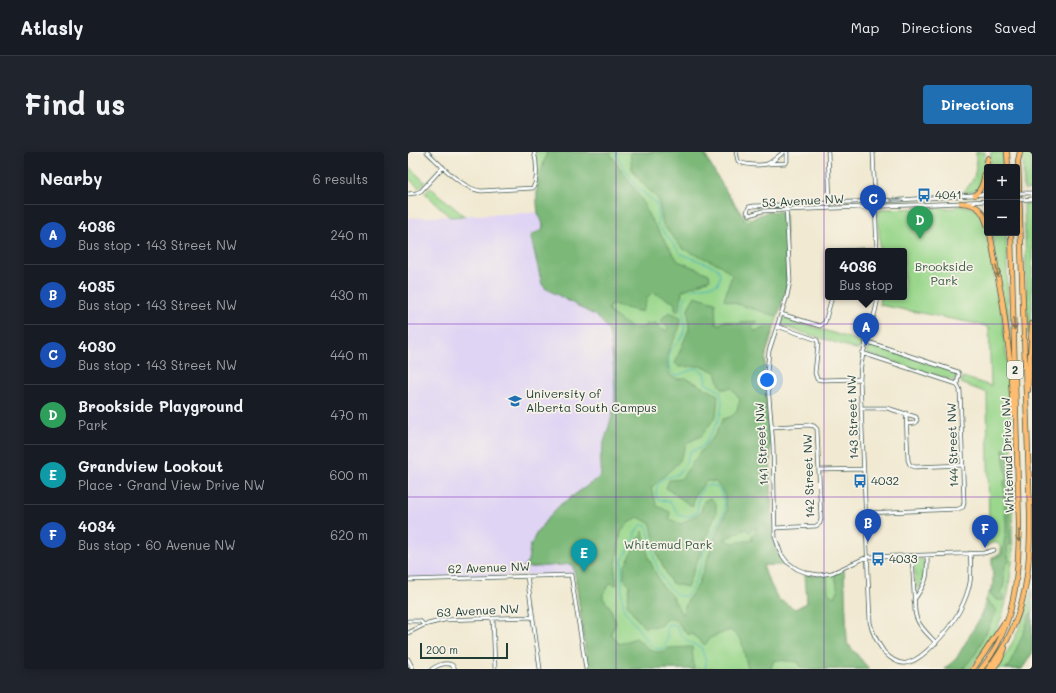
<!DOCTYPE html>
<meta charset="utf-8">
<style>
:root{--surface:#171b24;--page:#20242c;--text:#f1f3f6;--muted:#9ea1a6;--line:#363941;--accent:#1f6fb2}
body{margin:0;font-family:Mali,sans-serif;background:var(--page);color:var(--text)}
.controls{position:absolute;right:12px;top:12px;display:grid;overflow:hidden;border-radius:4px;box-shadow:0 2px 10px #0003}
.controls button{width:36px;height:36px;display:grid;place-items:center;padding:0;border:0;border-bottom:1px solid var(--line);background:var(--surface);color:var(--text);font:20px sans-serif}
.scale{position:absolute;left:12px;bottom:10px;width:88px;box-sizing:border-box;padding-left:4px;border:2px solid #1f3d34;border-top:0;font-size:11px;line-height:14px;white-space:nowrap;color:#1f3d34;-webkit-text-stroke:3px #f7f3e8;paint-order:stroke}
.you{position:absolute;left:359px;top:228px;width:14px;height:14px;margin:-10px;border:3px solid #fff;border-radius:50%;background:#1a73e8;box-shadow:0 0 0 6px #1a73e833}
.badge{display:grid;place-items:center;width:26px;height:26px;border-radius:50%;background:var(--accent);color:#fff;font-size:13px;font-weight:700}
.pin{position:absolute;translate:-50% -33px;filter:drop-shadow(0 1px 2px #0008)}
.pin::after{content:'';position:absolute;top:21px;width:14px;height:12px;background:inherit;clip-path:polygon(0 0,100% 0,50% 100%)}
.popup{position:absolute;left:417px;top:96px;width:82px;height:52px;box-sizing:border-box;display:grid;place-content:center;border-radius:4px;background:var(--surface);filter:drop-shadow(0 1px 3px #0005);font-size:13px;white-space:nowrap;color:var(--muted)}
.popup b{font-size:15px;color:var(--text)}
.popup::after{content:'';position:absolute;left:50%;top:100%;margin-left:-8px;border:8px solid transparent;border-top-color:var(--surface)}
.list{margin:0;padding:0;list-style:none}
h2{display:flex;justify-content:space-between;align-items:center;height:52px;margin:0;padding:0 16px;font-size:17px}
h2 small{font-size:13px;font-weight:400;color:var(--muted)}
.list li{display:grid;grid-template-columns:26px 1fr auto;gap:12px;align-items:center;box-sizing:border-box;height:60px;padding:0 16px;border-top:1px solid var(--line)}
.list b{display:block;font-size:15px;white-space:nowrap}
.list p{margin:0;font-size:13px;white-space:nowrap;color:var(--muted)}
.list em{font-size:13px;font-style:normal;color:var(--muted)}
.map{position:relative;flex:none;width:624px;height:517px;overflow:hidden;border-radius:4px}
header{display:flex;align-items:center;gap:24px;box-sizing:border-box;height:56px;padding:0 20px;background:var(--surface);border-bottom:1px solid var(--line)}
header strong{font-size:19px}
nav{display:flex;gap:22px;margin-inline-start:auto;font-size:14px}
.intro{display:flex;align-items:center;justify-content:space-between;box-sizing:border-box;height:96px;padding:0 24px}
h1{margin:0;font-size:28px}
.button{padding:10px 18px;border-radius:4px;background:var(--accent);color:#fff;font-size:14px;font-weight:700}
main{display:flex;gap:24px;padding:0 24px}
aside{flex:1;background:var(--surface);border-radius:4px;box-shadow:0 2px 10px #0003}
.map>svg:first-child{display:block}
.built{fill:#e0d4f4}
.green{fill:#9ad78c;stroke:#5c8a60}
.forest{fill:#7bb878;stroke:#4d7a56;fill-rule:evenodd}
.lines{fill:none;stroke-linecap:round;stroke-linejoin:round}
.stream{stroke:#41adbf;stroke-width:1}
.minor-casing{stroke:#3e574c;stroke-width:4.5}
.highway-casing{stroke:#3e574c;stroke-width:6}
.minor{stroke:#fff;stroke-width:3}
.highway{stroke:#fdbc70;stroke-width:4.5}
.minor-bridge-casing{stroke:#3e574c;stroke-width:4.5;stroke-linecap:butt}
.minor-bridge{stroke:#fff;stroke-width:3}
.oneway{stroke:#8f9e9a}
.oneway2{stroke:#83764f}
.grid{fill:none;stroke:#7b2cbf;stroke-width:1;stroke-opacity:0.55}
.labels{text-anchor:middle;stroke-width:3.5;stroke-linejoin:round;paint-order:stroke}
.shield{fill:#f7f3e8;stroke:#60746a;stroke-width:1}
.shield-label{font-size:11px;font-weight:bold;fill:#1f3d34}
.poi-label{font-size:12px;fill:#1f3d34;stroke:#f7f3e8;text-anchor:start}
.street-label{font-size:12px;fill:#1f3d34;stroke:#f7f3e8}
.park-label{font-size:12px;fill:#385c46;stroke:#f7f3e8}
</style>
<header>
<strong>Atlasly</strong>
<nav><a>Map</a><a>Directions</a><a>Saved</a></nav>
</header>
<div class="intro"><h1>Find us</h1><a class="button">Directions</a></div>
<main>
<aside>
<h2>Nearby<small>6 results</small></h2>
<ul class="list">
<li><span class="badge" style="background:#1a4fb4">A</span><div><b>4036</b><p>Bus stop · 143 Street NW</p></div><em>240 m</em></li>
<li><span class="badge" style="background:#1a4fb4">B</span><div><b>4035</b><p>Bus stop · 143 Street NW</p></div><em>430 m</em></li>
<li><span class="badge" style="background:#1a4fb4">C</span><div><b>4030</b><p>Bus stop · 143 Street NW</p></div><em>440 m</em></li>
<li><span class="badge" style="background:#2e9e5b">D</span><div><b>Brookside Playground</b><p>Park</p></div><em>470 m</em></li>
<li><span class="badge" style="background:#0f9aa8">E</span><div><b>Grandview Lookout</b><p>Place · Grand View Drive NW</p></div><em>600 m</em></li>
<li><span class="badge" style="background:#1a4fb4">F</span><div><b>4034</b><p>Bus stop · 60 Avenue NW</p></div><em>620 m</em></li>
</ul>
</aside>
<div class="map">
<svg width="624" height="517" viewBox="0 0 624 517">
<rect width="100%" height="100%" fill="#f7f3e8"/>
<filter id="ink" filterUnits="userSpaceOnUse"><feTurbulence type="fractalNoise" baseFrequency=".025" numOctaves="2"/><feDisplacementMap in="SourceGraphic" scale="8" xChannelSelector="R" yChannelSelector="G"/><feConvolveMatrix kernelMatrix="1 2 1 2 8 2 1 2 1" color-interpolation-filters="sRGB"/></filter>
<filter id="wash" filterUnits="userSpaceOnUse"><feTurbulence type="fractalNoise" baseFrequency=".012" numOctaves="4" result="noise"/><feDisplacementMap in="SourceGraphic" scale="16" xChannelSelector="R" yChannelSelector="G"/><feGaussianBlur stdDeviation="0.9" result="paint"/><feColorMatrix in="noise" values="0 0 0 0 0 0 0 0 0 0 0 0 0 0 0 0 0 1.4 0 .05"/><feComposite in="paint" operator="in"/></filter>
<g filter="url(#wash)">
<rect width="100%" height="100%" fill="#f1e9d1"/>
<path class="built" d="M254,55l-47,365 -207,7v-361z"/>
<path class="green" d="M127,0h170l9,24 30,40 8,3 16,-7 17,1 2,71 -4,16 -17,53 -2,21 6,70 2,91 4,15 5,9 5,6h-23l9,95h28l-5,-51 12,-6 -1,-27h15l23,-6 3,73 22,26h-281l-13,-95 -3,-10 -49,4 5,-7 2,-14 6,-13 11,-15 13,-14 40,-28c3,-7 0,-14 1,-21 3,-18 11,-35 14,-53 1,-10 -3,-66 -7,-73 -3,-6 -8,-10 -12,-14l-51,-28 -3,-4 -11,-46 1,-3 8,-3 3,-5 -1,-8 -4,-6z
M568,0h9c-1,17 2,43 -22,40 14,-13 13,-22 13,-40z
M583,0h12v15h-13z
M615,0h9v37l-8,1z
M0,14l17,16 -6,6 -11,-10z
M23,36l33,28h1l-15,1 -25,-24z
M624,51v103l-2,28h-2l-4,-130z
M548,54c21,0 26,5 30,25l17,93 4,39 7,137 -2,16 1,39 -5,39 -6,23 -9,19 -24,33h-6l13,-16 21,-43 -11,-10 7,-16 -1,-27 7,-2c3,-4 2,-9 -2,-12h-5l-8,4 4,-7 1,-9 -2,-138 -26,-10 2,-6 28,9 -2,-58 -6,-3 -103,-20 1,-8h23v-46h-24l-2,-38 3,-4 74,-1z
M584,81h14l3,106z
M375,166h2l77,24 -3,8 -77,-24v-3z
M463,193l85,28 -1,8 -87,-27 -1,-3 1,-5z
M515,407c3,11 2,21 -5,30h-2l-2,-28 1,-1z
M624,437v64l-10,16h-25c16,-25 29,-51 35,-80z"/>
<path class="forest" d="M139,0h62l33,48 7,16 29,45 31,13 1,5 -28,12 -2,19 -3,2 -2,-2v-7l-22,-11 -5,5 -6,15 -28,-7 -4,1 -2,3 2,4 22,15h10l5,-4 9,-1 7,7 4,1 1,-4 -8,-7 9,-8 12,5c0,24 -23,31 -10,59l7,3 8,-1 32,17 -2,21 -15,20 -14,7 -8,19 -28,26 6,18 13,6 -1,7 12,5 20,-12 3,-11 6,-3 6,5v10l-29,74 -16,-4 -15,-32 -5,-27 -13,-7 -11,7 -6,7 -6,41 2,13 -7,-2 -7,11v4l7,9 6,16 -5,10 8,11 17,-6 15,13 10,1 8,-4 23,-1 2,22h-106l-13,-95 -3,-10 -49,4 5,-7 2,-14 6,-13 11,-15 13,-14 40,-28c3,-7 0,-14 1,-21 3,-18 11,-35 14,-53 1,-10 -3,-66 -7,-73 -3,-6 -8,-10 -12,-14l-51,-28 -3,-4 -11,-48c4,-5 11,-3 12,-9 0,-6 -4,-10 -5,-15 -4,-20 3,-40 9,-60z
M222,0h75v4l32,53 7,8 -1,3 6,2c8,-8 26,-14 36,-9l2,71 -9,32 -5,-1 -49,-15 8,-25 -12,-10 -37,-16 -20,-24 -5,-26 -17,-17 -9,-13z
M287,144l20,6 1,22h4l4,-3 15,3 6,-2 12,-1v3l-5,2v2l3,3 13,-4 6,1 -8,25 -2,21 6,70 2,91 4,15 5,9 5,6h-23l4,12 11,22 17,10 12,-6 -2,-29 10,2 12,-2 1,19 6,4 4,-6 -4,-19 10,-2 3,73 22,26h-68l-2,-7 -25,-2 -3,9h-23l-7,-30 -11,-9 -20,8 -5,7 -13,-11h-5l-12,-15h-9l-6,7 -16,1 -6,-7 -11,-16 3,-19 -6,-6v-11l19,-37 6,28 13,27 11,12 9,17 6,-16 10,-14 19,-53 10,-21 -3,-17 -8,-12 -10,-1 -12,16 -1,10 -27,-19 3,-8 12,-1 20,-28 13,-15 9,-17c13,-3 14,-7 17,-20l-9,-11 -8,1 -3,-4 -4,-13 -16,-6 -21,1 -4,-4 14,-34 -1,-21zM348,375v4l-4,4 -1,4 2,1 -21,3 -8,-4 22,-10 3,3z
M595,297h4c4,23 2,37 2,60 0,12 1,23 2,35l-4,3 2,15 -4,4c-1,9 1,20 -5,27l4,3v4c-7,2 -11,-3 -14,-7l3,-9 -1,-26 5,-1 5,-3 4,-22 -2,-51 3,-3 -3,-18z
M578,448l11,10 -21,43 -13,16h-19l12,-10 24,-41z
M624,460v41l-10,16h-17l4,-3 16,-37 4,-14z"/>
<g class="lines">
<path class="stream" d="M209,0l-1,3 21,33 18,14 3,7v16l20,25 3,4 32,12 6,4 1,7 -2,7c-9,4 -19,1 -27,7 -14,11 -3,29 -8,44 -3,6 -9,11 -14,16 0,10 -2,19 7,25l20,-8 8,4 2,12 14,7c5,17 -1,31 -11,45 -2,4 -4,8 -7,11 -3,2 -8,3 -12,5 -3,9 -5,16 -12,22 -5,3 -11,2 -15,5 -7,5 -8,13 -6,20l13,3 9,13c7,3 12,1 18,-3l2,-17 4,-7 7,-3 6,1 5,7 3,10v9l-21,42 -3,14 -7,19 -7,9h-8c-22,-18 -25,-41 -30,-67l-2,-4h-5l-6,8 -1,7 -12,21v35l2,14 28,37c18,8 15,-10 15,-22l4,-1 5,1c7,15 10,17 25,22l5,15 -1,7"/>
</g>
</g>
<g filter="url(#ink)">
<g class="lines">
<g class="minor-casing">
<path id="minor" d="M19,0c14,13 35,37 54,39l52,-3c5,-9 4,-26 1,-36
M328,0l2,9c6,4 22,5 29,3 6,-2 12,-9 17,-12
M420,0l2,52
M465,0l4,99
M359,12l19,-1 1,-2v-9
M0,42l8,-1 5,-2 22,-24
M559,50l20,-1
M553,51l-199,8 -12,4 -3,-3 2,-5 5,-1 146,-6 87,-6
M378,53l4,76 -3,15 -18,55 -2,22 6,72 2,92 6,17 6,8 10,7 10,4 12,2 13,-2 35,-16 117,-4 10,-3
M430,99l39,-2
M470,145c-4,29 -18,52 -18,82l10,243c2,11 7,20 14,30 16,17 27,13 43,-1 20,-18 35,-38 42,-64 3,-11 2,-23 1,-34
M373,162l39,12 5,-4 7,-25
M369,174l40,14 1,4 -3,29 2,6 5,1 38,-1
M457,189l93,31 1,2 -2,10
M454,201l95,31
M453,256h26l29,9 1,3 -2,3 -8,1
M498,261l2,47 2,5 5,2 48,-2
M364,275l37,-2 5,1 3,3 4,90 -1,4 -4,3 -41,2
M411,318l45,-1
M457,361l93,-4 5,-2 1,-5 -4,-112 -3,-6
M504,404l3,55c1,13 12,22 21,32
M119,424l13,93
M0,428l163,-5 15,94
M506,448c13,-19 14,-22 13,-45
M85,466l2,51
M0,469h12l4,4
M0,481l16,-8 20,-5 89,-3
M0,507l5,10
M24,517c6,-4 13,-7 20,-4l3,4"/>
</g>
<g class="highway-casing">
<path id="highway" d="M599,0l1,15
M567,43c10,-8 10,-25 13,-37
M553,51c16,1 21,6 26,21
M582,81l13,72 7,55 3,54
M620,238l4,-66
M565,517l10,-14 21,-32
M573,517c34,-41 38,-94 38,-145l-8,-291
M580,517c38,-48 43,-98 42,-157l-11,-323 -1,-28 2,-9
M585,517l8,-11 4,-10"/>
</g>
<use href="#minor" class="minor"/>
<use href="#highway" class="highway"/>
<g class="minor-bridge-casing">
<path id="minor-bridge" d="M609,41h14
M609,48l15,-1"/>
</g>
<use href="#minor-bridge" class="minor-bridge"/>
</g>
<defs><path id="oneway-shaft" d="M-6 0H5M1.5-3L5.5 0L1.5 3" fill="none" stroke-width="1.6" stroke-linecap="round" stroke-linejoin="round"/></defs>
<use class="oneway" href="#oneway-shaft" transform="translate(488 48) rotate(177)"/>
<g class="oneway2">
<use href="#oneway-shaft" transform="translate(589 119) rotate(80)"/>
<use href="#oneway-shaft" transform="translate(606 172) rotate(88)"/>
<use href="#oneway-shaft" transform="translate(611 384) rotate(90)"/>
</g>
</g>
<path class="grid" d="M208,0v517M416,0v517M0,172h624M0,345h624"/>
<defs>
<g id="bus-bare" transform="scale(1.08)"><path d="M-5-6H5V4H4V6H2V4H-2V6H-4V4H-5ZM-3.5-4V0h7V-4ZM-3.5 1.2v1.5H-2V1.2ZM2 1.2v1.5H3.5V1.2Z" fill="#1f6fb2" stroke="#f7f3e8" stroke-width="2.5" paint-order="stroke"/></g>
<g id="university-bare" transform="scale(1.08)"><path d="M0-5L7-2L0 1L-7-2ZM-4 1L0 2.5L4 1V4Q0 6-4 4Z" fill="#1f6fb2" stroke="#f7f3e8" stroke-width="2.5" paint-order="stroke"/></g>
</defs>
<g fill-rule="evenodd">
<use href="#bus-bare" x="516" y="43"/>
<use href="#university-bare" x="107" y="249"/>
<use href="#bus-bare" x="452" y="329"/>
<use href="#bus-bare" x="470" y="407"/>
</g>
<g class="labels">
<rect class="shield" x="599" y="209" width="16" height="18" rx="3"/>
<g class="shield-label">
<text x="607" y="222">2</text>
</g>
<g class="poi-label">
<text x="527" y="47">4041</text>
<text x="118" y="246">University of<tspan x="118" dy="14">Alberta South Campus</tspan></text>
<text x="463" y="333">4032</text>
<text x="481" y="411">4033</text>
</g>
<g class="street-label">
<text transform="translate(395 49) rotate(-3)" y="4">53 Avenue NW</text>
<text transform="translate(445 265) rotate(-92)" y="4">143 Street NW</text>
<text transform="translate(354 292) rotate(-93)" y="4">141 Street NW</text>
<text transform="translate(545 293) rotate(-92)" y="4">144 Street NW</text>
<text transform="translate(600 303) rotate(-92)" y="4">Whitemud Drive NW</text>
<text transform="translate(401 324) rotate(-92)" y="4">142 Street NW</text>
<text transform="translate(81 416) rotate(-2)" y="4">62 Avenue NW</text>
<text transform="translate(70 459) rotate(-3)" y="4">63 Avenue NW</text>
</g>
<g class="park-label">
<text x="536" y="119">Brookside<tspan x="536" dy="14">Park</tspan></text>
<text x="260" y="397">Whitemud Park</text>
</g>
</g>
</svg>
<div class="controls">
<button>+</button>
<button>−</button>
</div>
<div class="scale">200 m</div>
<div class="you"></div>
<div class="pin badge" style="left:458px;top:194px;background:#1a4fb4">A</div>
<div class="popup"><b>4036</b>Bus stop</div>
<div class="pin badge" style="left:460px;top:390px;background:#1a4fb4">B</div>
<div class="pin badge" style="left:465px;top:66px;background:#1a4fb4">C</div>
<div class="pin badge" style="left:512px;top:87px;background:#2e9e5b">D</div>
<div class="pin badge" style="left:176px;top:420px;background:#0f9aa8">E</div>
<div class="pin badge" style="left:577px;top:396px;background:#1a4fb4">F</div>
</div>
</main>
